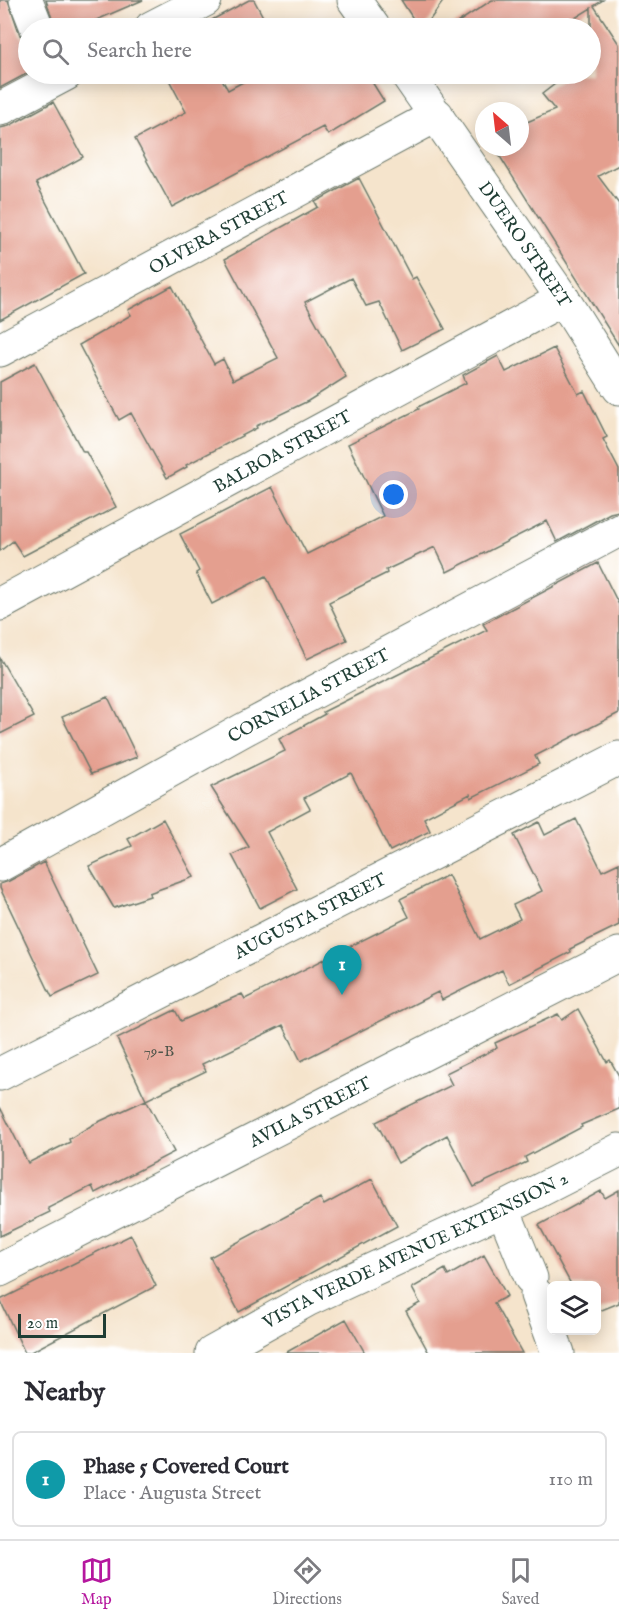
<!DOCTYPE html>
<meta charset="utf-8">
<style>
:root{--surface:#fff;--page:#f7f7f7;--text:#2b2b33;--muted:#7c7c81;--line:#e1e1e2;--accent:#b5179e}
body{margin:0;font-family:"IM FELL English",serif;background:var(--page);color:var(--text)}
.controls{position:absolute;right:18px;bottom:18px;display:grid;overflow:hidden;border-radius:9px;box-shadow:0 3px 15px #0003}
.controls button{width:54px;height:54px;display:grid;place-items:center;padding:0;border:0;border-bottom:2px solid var(--line);background:var(--surface);color:var(--text);font:30px sans-serif}
.compass{position:absolute;left:475px;top:102px;width:54px;height:54px;border-radius:50%;background:var(--surface);box-shadow:0 3px 15px #0003;rotate:332deg}
.scale{position:absolute;left:18px;bottom:15px;width:88px;box-sizing:border-box;padding-left:6px;border:3px solid #1f3d34;border-top:0;font-size:16px;line-height:21px;white-space:nowrap;color:#1f3d34;-webkit-text-stroke:4px #fff;paint-order:stroke}
.you{position:absolute;left:394px;top:495px;width:21px;height:21px;margin:-15px;border:4px solid #fff;border-radius:50%;background:#1a73e8;box-shadow:0 0 0 9px #1a73e833}
.badge{display:grid;place-items:center;width:39px;height:39px;border-radius:50%;background:var(--accent);color:#fff;font-size:20px;font-weight:700}
.pin{position:absolute;translate:-50% -50px;filter:drop-shadow(0 2px 3px #0008)}
.pin::after{content:'';position:absolute;top:32px;width:21px;height:18px;background:inherit;clip-path:polygon(0 0,100% 0,50% 100%)}
.list{margin:0;padding:0;list-style:none}
h2{display:flex;justify-content:space-between;align-items:center;height:78px;margin:0;padding:0 24px;font-size:26px}
h2 small{font-size:20px;font-weight:400;color:var(--muted)}
.list li{display:grid;grid-template-columns:39px 1fr auto;gap:18px;align-items:center;box-sizing:border-box;height:96px;margin:0 12px 12px;padding:0 12px;border:2px solid var(--line);border-radius:9px}
.list b{display:block;font-size:22px;white-space:nowrap}
.list p{margin:0;font-size:20px;white-space:nowrap;color:var(--muted)}
.list em{font-size:20px;font-style:normal;color:var(--muted)}
.icon{flex:none;width:33px;height:33px;fill:none;stroke:currentColor;stroke-width:2;stroke-linecap:round;stroke-linejoin:round}
.map{position:relative;flex:none;width:619px;height:1353px;overflow:hidden}
.search{position:absolute;background:var(--surface);box-shadow:0 3px 15px #0003;left:18px;right:18px;top:18px;height:66px;display:flex;align-items:center;gap:15px;box-sizing:border-box;padding:0 21px;border-radius:33px;color:var(--muted);font-size:22px}
.sheet{height:186px;background:var(--surface)}
nav{display:flex;justify-content:space-around;align-items:center;box-sizing:border-box;height:84px;border-top:2px solid var(--line);background:var(--surface);font-size:16px;color:var(--muted)}
nav a{display:grid;justify-items:center;gap:3px}
nav .on{color:var(--accent)}
.map>svg:first-child{display:block}
.building{fill:#e49f8f}
.lines{fill:none;stroke-linecap:round;stroke-linejoin:round}
.minor-casing{stroke:#6a7769;stroke-width:35}
.minor{stroke:#fff;stroke-width:33}
.labels{text-anchor:middle;stroke-width:6;stroke-linejoin:round;paint-order:stroke}
.number-label{font-size:15px;fill:#50564b}
.street-label{font-size:18px;fill:#1f3d34;stroke:#fff}
</style>
<div class="map">
<svg width="619" height="1353" viewBox="0 0 619 1353">
<rect width="100%" height="100%" fill="#fff"/>
<filter id="ink" filterUnits="userSpaceOnUse"><feTurbulence type="fractalNoise" baseFrequency=".0167" numOctaves="2"/><feDisplacementMap in="SourceGraphic" scale="12" xChannelSelector="R" yChannelSelector="G"/><feConvolveMatrix kernelMatrix="1 2 1 2 8 2 1 2 1" color-interpolation-filters="sRGB"/></filter>
<filter id="wash" filterUnits="userSpaceOnUse"><feTurbulence type="fractalNoise" baseFrequency=".008" numOctaves="4" result="noise"/><feDisplacementMap in="SourceGraphic" scale="24" xChannelSelector="R" yChannelSelector="G"/><feGaussianBlur stdDeviation="1.35" result="paint"/><feColorMatrix in="noise" values="0 0 0 0 0 0 0 0 0 0 0 0 0 0 0 0 0 1.4 0 .05"/><feComposite in="paint" operator="in"/></filter>
<g filter="url(#wash)">
<rect width="100%" height="100%" fill="#f5e4cc"/>
<g id="blocks">
<path class="building" d="M0,0h8l12,35 8,9v29l-28,15z
M46,0h97l-65,28h-23z
M249,0h5l15,28h-72z
M401,0h43l-20,28h-5z
M492,0h111l-9,6 25,38v121l-21,11 21,28v142l-125,-199h26v-22l35,-15 -13,-16 26,-20h23v-66l-32,20h-110z
M166,74h53l9,16 30,-16h109l17,27 -56,34 -5,-8 -151,80 -37,-68 51,-27z
M53,102l30,55 -47,26 48,91 -84,46v-192l9,-2z
M359,178l53,101 4,-2 29,52 -43,21 -23,-48 -13,4 -15,-28 -46,24 41,75 -38,24 -52,25 1,2 -71,37 1,2 -20,11 -36,-65 -12,7 -40,-75 52,-30 -3,-5 44,-24 42,78 9,-5 10,21 45,-22 -53,-99 93,-52 -3,-5z
M554,348l24,46 6,-3 23,46 -4,2 16,31v41l-9,2 -53,29 -10,-21 -100,51 -12,-25 -49,23 1,3 -58,29 18,38 -40,19 -41,-83 -54,28 -16,-31 3,-2 -19,-37 92,-47 35,67 76,-38 -35,-72 71,-35 -1,-2 48,-24 -3,-8 35,-19 8,16z
M35,363l48,89h3l30,55 -93,49 -10,-15 -13,10v-169z
M598,563l21,42v108l-84,43 4,8 -68,34 -1,-4 -46,24 6,13 -40,20 -39,-78 -47,25 6,11 -43,23 30,57 -37,19 -28,-53 17,-8 -38,-60 74,-36 -6,-12 46,-25 -2,-2 164,-82 -4,-6z
M0,658l34,59 -34,17z
M108,697l29,60 -46,17 -29,-57z
M163,819l31,58 -45,16 1,3 -36,12 -25,-42 43,-20 -4,-7z
M576,819l26,52 17,-8v62l-49,24 1,3 -62,32 -7,-14 -60,30 -4,-8 -137,69 -18,-36 -81,39 4,7 -60,29 -29,-61 58,-29 6,11 61,-27 3,5 164,-82 -9,-18 48,-24 32,64 40,-20 -7,-14 29,-14 -28,-56 25,-13 6,13z
M44,862l54,113 -46,22 -52,-109v-4l9,-3z
M578,1009l29,53 3,-2 9,16v33l-38,16 1,2 -57,30 2,5 -53,25 -27,-52 -49,28 -22,-41 76,-37 -6,-12 51,-25 -2,-5 63,-29 4,6z
M146,1100l28,52 -79,41 -3,-7 -44,22 2,4 -50,24v-129l28,56 42,-21 -1,-3 25,-15z
M372,1179l25,47 -158,86 -29,-55 110,-59 4,7z
M619,1190v113l-22,9v-26h-25l-33,-61 62,-34 4,7z
M131,1235l25,51 -127,67h-4l-25,-53z
M484,1255l23,41 -13,7 28,50h-93l-23,-42 14,-8 -8,-15 33,-19 3,7z
M346,1319l19,34h-80z"/>
</g>
</g>
<g filter="url(#ink)">
<use href="#blocks" fill-opacity="0" stroke="#6a7769" stroke-width="1.5"/>
<g class="lines">
<g class="minor-casing">
<g id="minor">
<path d="M26,0l11,28"/>
<path d="M354,0l20,28"/>
<path d="M151,28l54,-28"/>
<path id="s1" d="M407,74l156,225 56,89"/>
<path d="M0,109l66,-35"/>
<path id="s2" d="M0,350l437,-235"/>
<path id="s3" d="M0,604l563,-305"/>
<path id="s4" d="M0,865l243,-135 376,-200"/>
<path id="s5" d="M0,1074l619,-316"/>
<path d="M503,1209l28,69"/>
<path id="s6" d="M0,1270l619,-316"/>
<path d="M537,1295l21,58"/>
<path id="s7" d="M212,1353l95,-53 196,-91 116,-59"/>
</g>
</g>
<use href="#minor" class="minor"/>
</g>
</g>
<g class="labels">
<g class="number-label">
<text x="159" y="1056">79-B</text>
</g>
<g class="street-label">
<text dy="6" stroke="none"><textPath href="#s2" startOffset="248">OLVERA STREET</textPath></text>
<text dy="6" stroke="none"><textPath href="#s1" startOffset="207">DUERO STREET</textPath></text>
<text dy="6" stroke="none"><textPath href="#s3" startOffset="321">BALBOA STREET</textPath></text>
<text dy="6" stroke="none"><textPath href="#s4" startOffset="352">CORNELIA STREET</textPath></text>
<text dy="6" stroke="none"><textPath href="#s5" startOffset="348">AUGUSTA STREET</textPath></text>
<text dy="6" stroke="none"><textPath href="#s6" startOffset="348">AVILA STREET</textPath></text>
<text dy="6" stroke="none"><textPath href="#s7" startOffset="228">VISTA VERDE AVENUE EXTENSION 2</textPath></text>
</g>
</g>
</svg>
<div class="controls">
<button><svg class="icon" aria-label="layers" viewBox="0 0 24 24"><path d="M12 4l9 5-9 5-9-5zM3 14l9 5 9-5"/></svg></button>
</div>
<svg class="compass" viewBox="-18 -18 36 36"><path d="M0-13l5 13h-10z" fill="#e53935"/><path d="M0 13l5-13h-10z" fill="#7c7c81"/></svg>
<div class="scale">20 m</div>
<div class="you"></div>
<div class="pin badge" style="left:342px;top:995px;background:#0f9aa8">1</div>
<div class="search"><svg class="icon" aria-label="search" viewBox="0 0 24 24"><circle cx="10" cy="10" r="6"/><path d="M15 15l6 6"/></svg>Search here</div>
</div>
<section class="sheet">
<h2>Nearby<small></small></h2>
<ul class="list">
<li><span class="badge" style="background:#0f9aa8">1</span><div><b>Phase 5 Covered Court</b><p>Place · Augusta Street</p></div><em>110 m</em></li>
</ul>
</section>
<nav>
<a class="on"><svg class="icon" aria-label="map" viewBox="0 0 24 24"><path d="M3 6l6-2 6 2 6-2v14l-6 2-6-2-6 2zM9 4v14M15 6v14"/></svg>Map</a>
<a><svg class="icon" aria-label="directions" viewBox="0 0 24 24"><path d="M12 3l9 9-9 9-9-9zM9 14v-3h6M13 9l2 2-2 2"/></svg>Directions</a>
<a><svg class="icon" aria-label="saved" viewBox="0 0 24 24"><path d="M7 4h10v16l-5-4-5 4z"/></svg>Saved</a>
</nav>
